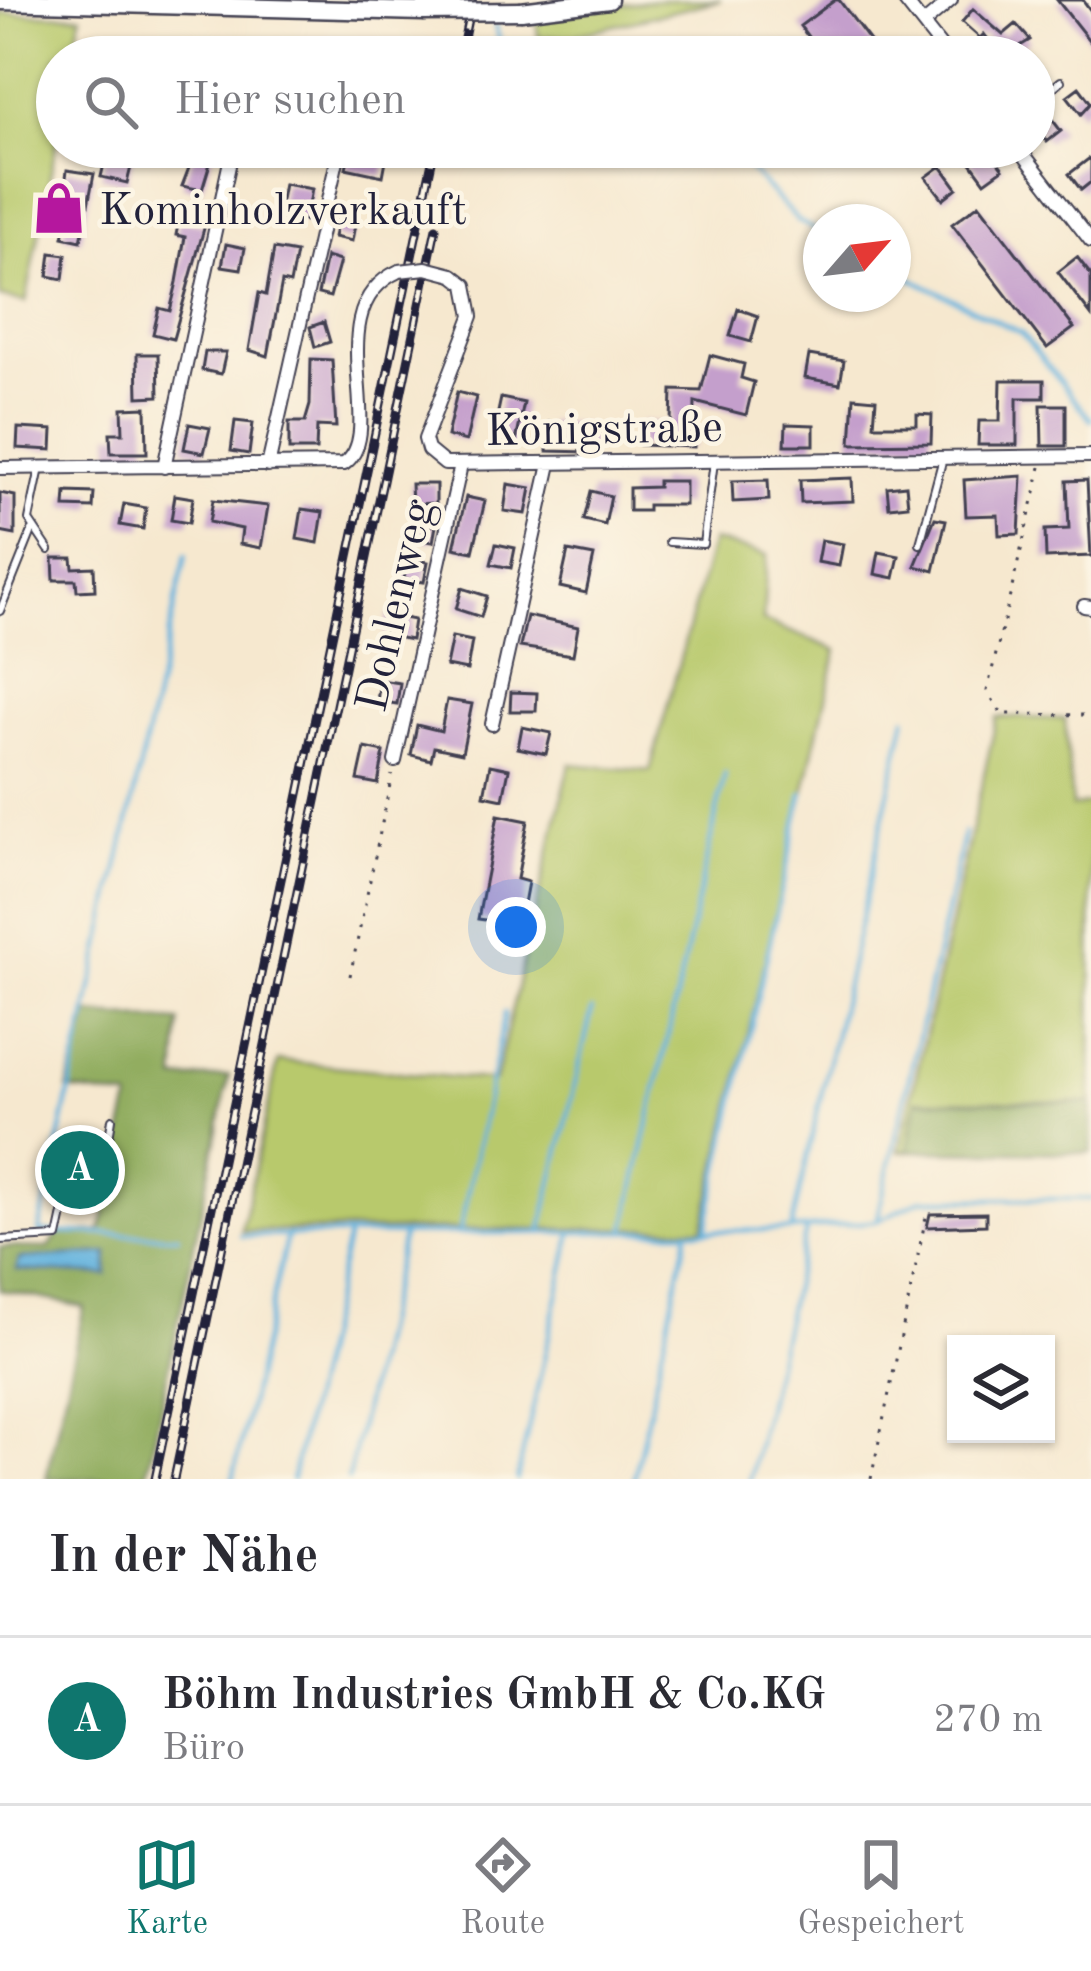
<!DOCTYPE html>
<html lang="de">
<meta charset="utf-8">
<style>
:root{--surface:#fff;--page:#f7f7f7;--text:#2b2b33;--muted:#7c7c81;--line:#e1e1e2;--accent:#0f766e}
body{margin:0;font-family:"Old Standard TT",serif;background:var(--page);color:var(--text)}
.controls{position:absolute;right:36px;bottom:36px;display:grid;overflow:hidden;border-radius:0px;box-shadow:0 3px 9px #0004}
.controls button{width:108px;height:108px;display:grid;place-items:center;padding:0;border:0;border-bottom:3px solid var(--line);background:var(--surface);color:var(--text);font:60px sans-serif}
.compass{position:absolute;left:803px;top:204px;width:108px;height:108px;border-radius:50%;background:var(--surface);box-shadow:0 3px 9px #0004;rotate:62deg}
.you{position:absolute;left:516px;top:927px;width:42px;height:42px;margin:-30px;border:9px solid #fff;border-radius:50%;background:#1a73e8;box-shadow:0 0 0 18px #1a73e833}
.badge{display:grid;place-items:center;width:78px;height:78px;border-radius:50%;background:var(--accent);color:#fff;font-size:39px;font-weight:700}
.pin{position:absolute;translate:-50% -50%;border:6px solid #fff;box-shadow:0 3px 12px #0006}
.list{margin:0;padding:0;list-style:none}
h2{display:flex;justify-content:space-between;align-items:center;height:156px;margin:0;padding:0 48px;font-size:51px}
h2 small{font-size:39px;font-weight:400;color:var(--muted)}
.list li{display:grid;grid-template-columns:78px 1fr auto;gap:36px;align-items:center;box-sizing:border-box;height:168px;padding:0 48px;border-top:3px solid var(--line)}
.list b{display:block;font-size:45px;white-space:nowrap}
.list p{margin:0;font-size:39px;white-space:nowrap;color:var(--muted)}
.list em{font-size:39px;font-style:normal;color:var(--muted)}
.icon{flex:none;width:66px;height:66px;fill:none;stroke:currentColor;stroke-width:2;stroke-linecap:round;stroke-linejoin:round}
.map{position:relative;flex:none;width:1091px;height:1479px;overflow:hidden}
.search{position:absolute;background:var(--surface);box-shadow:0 3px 9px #0004;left:36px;right:36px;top:36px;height:132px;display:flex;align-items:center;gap:30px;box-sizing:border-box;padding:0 42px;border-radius:66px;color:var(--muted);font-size:45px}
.sheet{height:324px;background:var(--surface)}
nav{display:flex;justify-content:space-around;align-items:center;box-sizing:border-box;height:168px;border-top:3px solid var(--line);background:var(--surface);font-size:33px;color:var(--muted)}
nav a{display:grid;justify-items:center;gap:6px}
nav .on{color:var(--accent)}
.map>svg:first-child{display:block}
.green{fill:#b8c96c;stroke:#6d7654;stroke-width:3}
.forest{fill:#92ad60;stroke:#5a684e;stroke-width:3}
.water{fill:#64b3de;stroke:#436a8c;stroke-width:3}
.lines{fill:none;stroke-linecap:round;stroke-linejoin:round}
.stream{stroke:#64b3de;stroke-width:4.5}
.building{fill:#c49fcc}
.service-casing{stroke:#424051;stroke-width:10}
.minor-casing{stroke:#424051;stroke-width:16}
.secondary-casing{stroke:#424051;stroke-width:21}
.path{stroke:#424051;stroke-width:3;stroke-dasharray:3 9;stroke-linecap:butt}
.service{stroke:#fff;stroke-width:6}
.minor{stroke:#fff;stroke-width:12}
.secondary{stroke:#fff;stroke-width:16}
.rail-casing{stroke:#22223b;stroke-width:9}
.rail{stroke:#fcf5e5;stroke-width:4.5;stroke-dasharray:14;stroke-linecap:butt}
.minor-bridge-casing{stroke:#424051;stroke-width:16;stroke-linecap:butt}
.secondary-bridge-casing{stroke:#424051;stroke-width:21;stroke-linecap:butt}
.minor-bridge{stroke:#fff;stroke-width:12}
.secondary-bridge{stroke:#fff;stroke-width:16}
.labels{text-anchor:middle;stroke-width:9;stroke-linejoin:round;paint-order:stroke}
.poi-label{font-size:45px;fill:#22223b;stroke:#fcf5e5;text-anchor:start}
.street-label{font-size:45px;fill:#22223b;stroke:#fcf5e5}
</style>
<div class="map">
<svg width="1091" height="1479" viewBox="0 0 1091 1479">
<rect width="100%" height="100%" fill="#fcf5e5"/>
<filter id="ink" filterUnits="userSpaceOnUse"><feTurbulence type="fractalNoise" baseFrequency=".00833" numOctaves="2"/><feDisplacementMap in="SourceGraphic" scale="24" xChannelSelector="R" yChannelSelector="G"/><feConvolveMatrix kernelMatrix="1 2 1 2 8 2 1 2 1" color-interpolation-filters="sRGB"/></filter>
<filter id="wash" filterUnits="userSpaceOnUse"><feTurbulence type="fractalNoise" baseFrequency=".004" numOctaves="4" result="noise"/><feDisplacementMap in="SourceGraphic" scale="48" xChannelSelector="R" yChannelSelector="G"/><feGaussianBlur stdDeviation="2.7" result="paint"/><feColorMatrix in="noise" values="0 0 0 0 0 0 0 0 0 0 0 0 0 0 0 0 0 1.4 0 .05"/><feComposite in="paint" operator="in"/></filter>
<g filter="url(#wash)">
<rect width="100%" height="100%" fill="#f6e8cf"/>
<path class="green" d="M658,0h63l-151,36 -32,1 -2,-21z
M0,13l81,2 -8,42h-16v83l-31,162 -26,-5z
M712,541l55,14 -4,66 74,29 -134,578 -462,3 37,-170 217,20 75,-317 80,7z
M997,717l68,2 7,88 19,-4v300l-174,-3 -9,51h-9z"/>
<path class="forest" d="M89,1014l91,8 -4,58 53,-4 -83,403h-100l38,-172 -84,-17v-43l49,1 9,-14 43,-3 29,-132 -63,-10z
M917,1100l174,3v50l-183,-2z"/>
<path class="water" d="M108,1253l-1,22 -90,-5 2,-11z"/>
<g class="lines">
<path class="stream" d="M495,26l7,21 12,10
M543,57l61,-10 20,10
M728,147l70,74 23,12
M893,269l128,64 70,87
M877,1221l87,-388
M791,1230l115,-513
M706,1231l97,-438
M625,1232l100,-458
M541,1233l51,-223
M459,1234l46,-221
M178,1236l-139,-4 147,-677
M241,1236l550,-6 86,-9 45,-22h169
M233,1479l54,-244
M292,1479l56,-244
M348,1479l55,-245
M517,1479l55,-246
M634,1479l54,-248
M750,1479l56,-249"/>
</g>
<g id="blocks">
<path class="building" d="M835,0h4l43,57h-59l-23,-31z
M1057,0h26l8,11v32z
M973,9l30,26 13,-11 14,16 -28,17 -18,-23 -4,4 -18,-16z
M1079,87l12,16 -10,11 -14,-18z
M1048,114l13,17 -14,11 -13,-17z
M108,147h28l-9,36 -26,-6z
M197,147h18l-13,43 -20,-4z
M351,147l36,8 -4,21 -37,-8z
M987,147l16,22 -18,13 -16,-22z
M1091,157v25l-10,8 -12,-16z
M941,166l16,22 -14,11 -17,-22z
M67,170l27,4 -13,67 -18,-4 8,-35 -8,-1z
M284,184l28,5 -6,32 -28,-6z
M979,204l95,124 -27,20 -95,-124z
M340,210l17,3 -5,28 -18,-4z
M179,220l26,5 -32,114 -20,-5 6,-26 11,3 7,-29 8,-45 -9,-2z
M226,244l19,4 -4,21 -19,-3z
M274,249l22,4 -6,31 -8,-2 -14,74 -19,-6 10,-57 7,2z
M51,253l15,2 -3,24 -15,-3z
M326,257l14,4 -10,36 -12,-3z
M1077,257l14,18v40l-33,-43z
M738,309l20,7 -7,26 -21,-6z
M324,322l6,20 -15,5 -5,-20z
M205,352h21l-5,22 -19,-4z
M137,354h21l1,42 -21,1z
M710,355l34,9 -3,14 13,4 -8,33 -51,-13 -1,45 -54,-2 1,-23 30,1 1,-33 29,1z
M809,355l35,6 -4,23 -35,-6z
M311,359l21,1 4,67 -19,-1 -1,24h-27v-28h16l5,-17z
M1001,380h43v18h-27v47h-39l1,-24h21z
M457,392l19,5 -10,44 -19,-5z
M854,397l22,2 -2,26h43v-11l15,1 -1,28 -80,1z
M501,398l23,5 -9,43 -23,-6z
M1041,405h25v41h-24z
M146,407l1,46h-36l-1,-20h13l-1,-25z
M235,421l18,2 -4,31 -18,-3z
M549,422l43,3 -1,27 -44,-1z
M189,424l21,4 -6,25 -20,-4z
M786,424l28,1v20h-29z
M18,428l35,2 -1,20 -35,-2z
M1022,476l-3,58 -20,1 -1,-20 -32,1 -2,-36z
M852,478l1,23 -52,2 -1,-23z
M768,480l1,20 -36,2 -1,-21z
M1087,480l4,76 -45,2 -1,-28 24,-1 -2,-48z
M658,481h27v24h-37v6h-19v-23l29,-1z
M411,484h25v19l-24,1z
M508,484l23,4 -5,26 -22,-3z
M906,485l2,20 -19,2 -2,-20z
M591,491l20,5 -6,29 -21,-5z
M66,492l28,1 -1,15 -28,-1z
M0,493l15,3v39l-15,-3z
M175,495l18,3 -4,25 -18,-3z
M466,497l19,4 -12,51 -19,-4z
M213,500l55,6 -7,42 -21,-4 2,-15 -33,-7z
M124,504l22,4 -3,21 -23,-4z
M302,509l21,3 -5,31 -21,-4z
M935,518l11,2 -12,51 -19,-5z
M412,522l24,4 -3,16 -24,-4z
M821,540l22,4 -4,22 -22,-4z
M496,544l19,4 -4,20 -20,-4z
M568,551l26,5 -8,37 -26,-6z
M879,552l20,4 -5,22 -19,-4z
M53,558h19l1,10 21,-1 1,23 -18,1 -1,-11h-22z
M407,559l21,3 -4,20 -20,-3z
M462,588l25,8 -6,21 -25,-8z
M388,615l26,5 -3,20 -27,-5z
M527,616l51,11 -5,28 -53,-8z
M452,637l20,4 -5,29 -21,-4z
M380,680l20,3 -3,21 -20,-3z
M511,692l26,1 -1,18h-26z
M447,700l25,4 -10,49 -28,-6 -3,13 -20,-5 6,-30 24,6z
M522,727l29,6 -5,21 -28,-6z
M365,748l19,4 -6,32 -20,-4z
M490,765l19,4 -6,30 -19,-4z
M498,815l30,6 -11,58 11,3 -8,43 -42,-6z
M75,1143l23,5 -10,43 -23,-5z
M986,1213v12l-59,2 3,-13z"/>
</g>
</g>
<g filter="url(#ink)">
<use href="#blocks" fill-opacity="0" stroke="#424051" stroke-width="3"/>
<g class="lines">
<g class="service-casing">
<path id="service" d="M1034,103l27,-22
M40,468l-11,52 20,30
M669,542l34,2 11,-82
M920,544l23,-86
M0,611l32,-80
M0,1240l58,-3 6,-28 30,-6 6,-8 12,-76"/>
</g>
<g class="minor-casing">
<path id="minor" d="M904,0l45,57
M923,24l28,-24
M1018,147l73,94
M453,275l13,10 6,31 -47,123 3,11 17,14 646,-8
M268,466l72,-319
M164,467l69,-320
M0,468l344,-4c46,-31 -28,-156 55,-193
M1084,606l7,1
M492,724l58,-260
M395,761l66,-296"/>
</g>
<g class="secondary-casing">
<path id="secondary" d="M0,1l423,11
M521,11l88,-11"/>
</g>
<path class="path" d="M1041,467l-54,224 15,23 89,1
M350,976l42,-201
M871,1479l56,-267"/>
<use href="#service" class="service"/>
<use href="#minor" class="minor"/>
<use href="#secondary" class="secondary"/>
<g class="rail-casing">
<path id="rail" d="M460,57l12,-57
M155,1479l280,-1332
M174,1479l262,-1251"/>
</g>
<use href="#rail" class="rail"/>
<g class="minor-bridge-casing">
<path id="minor-bridge" d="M399,271l27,-3 27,7"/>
</g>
<g class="secondary-bridge-casing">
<path id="secondary-bridge" d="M423,12l98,-1"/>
</g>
<use href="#minor-bridge" class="minor-bridge"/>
<use href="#secondary-bridge" class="secondary-bridge"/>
</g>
</g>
<defs>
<g id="shop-bare" transform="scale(4.14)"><path d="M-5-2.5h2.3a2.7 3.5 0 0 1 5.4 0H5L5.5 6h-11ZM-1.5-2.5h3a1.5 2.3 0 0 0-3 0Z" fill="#b5179e" stroke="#fcf5e5" stroke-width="2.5" paint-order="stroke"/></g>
</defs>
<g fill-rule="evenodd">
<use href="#shop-bare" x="59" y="208"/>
</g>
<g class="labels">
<g class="poi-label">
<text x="99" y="224">Kominholzverkauft</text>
</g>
<g class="street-label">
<text transform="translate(604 427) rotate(-1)" y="16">Königstraße</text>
<text transform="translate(393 605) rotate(-77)" y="16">Dohlenweg</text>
</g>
</g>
</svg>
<div class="controls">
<button><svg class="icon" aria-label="layers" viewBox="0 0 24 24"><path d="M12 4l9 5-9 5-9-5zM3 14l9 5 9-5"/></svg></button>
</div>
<svg class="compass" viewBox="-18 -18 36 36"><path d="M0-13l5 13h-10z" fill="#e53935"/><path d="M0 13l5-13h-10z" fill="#7c7c81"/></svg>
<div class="you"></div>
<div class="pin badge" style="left:80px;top:1170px">A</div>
<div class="search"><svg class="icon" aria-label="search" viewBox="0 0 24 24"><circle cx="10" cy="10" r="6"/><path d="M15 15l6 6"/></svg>Hier suchen</div>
</div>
<section class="sheet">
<h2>In der Nähe<small></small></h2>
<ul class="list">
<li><span class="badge">A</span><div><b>Böhm Industries GmbH &amp; Co.KG</b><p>Büro</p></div><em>270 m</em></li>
</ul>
</section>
<nav>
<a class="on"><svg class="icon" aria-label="map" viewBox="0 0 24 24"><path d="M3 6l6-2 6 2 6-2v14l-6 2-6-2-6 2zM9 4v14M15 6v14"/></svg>Karte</a>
<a><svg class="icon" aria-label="directions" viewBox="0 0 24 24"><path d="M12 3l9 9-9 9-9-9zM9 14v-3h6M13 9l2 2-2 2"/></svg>Route</a>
<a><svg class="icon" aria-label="saved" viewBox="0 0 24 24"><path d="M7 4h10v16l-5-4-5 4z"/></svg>Gespeichert</a>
</nav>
